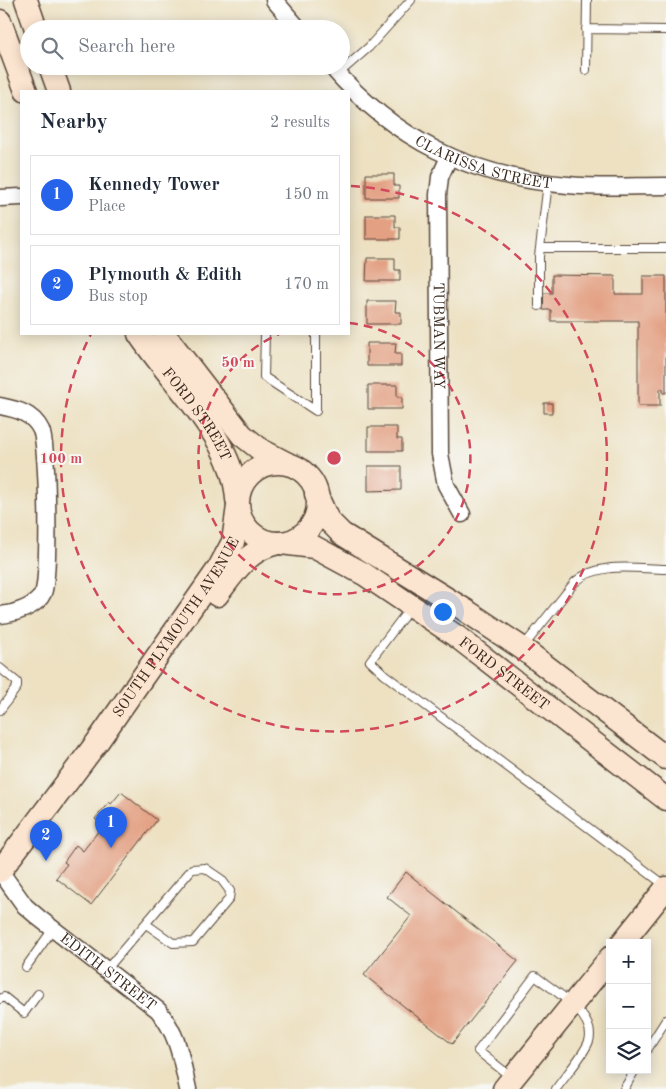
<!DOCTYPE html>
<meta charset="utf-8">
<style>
:root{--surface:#fff;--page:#f2f2f3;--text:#1f2937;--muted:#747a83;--line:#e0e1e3;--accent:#2563eb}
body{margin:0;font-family:"Old Standard TT",serif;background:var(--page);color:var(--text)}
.controls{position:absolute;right:15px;bottom:15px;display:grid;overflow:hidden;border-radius:0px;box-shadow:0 2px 12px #0003}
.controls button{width:45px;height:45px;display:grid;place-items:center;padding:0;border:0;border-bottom:1px solid var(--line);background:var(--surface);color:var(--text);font:25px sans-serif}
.you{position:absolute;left:442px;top:611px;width:18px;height:18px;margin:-12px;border:4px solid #fff;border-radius:50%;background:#1a73e8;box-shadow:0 0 0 8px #1a73e833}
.badge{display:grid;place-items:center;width:32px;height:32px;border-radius:50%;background:var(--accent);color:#fff;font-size:16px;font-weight:700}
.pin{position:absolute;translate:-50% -41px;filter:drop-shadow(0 1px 2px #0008)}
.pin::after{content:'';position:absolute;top:26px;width:18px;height:15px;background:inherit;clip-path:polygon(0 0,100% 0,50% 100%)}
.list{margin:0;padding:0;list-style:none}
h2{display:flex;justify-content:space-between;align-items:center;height:65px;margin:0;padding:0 20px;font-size:21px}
h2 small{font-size:16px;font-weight:400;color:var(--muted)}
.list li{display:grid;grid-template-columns:32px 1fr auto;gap:15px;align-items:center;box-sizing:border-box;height:80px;margin:0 10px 10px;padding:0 10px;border:1px solid var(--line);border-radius:0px}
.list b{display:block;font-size:19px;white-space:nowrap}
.list p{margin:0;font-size:16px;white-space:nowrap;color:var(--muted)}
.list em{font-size:16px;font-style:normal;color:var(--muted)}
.icon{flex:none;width:28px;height:28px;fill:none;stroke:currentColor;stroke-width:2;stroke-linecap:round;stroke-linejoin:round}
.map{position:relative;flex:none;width:666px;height:1089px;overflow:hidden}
.search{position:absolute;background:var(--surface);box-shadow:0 2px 12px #0003;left:20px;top:20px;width:330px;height:55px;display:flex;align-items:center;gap:12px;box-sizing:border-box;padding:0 18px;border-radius:28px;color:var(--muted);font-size:19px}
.panel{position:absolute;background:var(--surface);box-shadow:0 2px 12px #0003;left:20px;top:90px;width:330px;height:245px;border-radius:0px}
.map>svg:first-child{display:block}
.building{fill:#e3a083}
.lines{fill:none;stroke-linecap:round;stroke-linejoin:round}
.lane-casing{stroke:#564537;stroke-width:10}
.street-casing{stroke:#564537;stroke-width:19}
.secondary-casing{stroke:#564537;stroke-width:25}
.lane{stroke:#fff;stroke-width:8}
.street{stroke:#fff;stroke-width:16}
.secondary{stroke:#fce5d0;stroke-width:22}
.ring{fill:none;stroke:#d1495b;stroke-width:2.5;stroke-dasharray:9 6}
.labels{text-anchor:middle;stroke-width:4;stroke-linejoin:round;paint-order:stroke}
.street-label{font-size:15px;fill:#3b2a1e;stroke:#f6f6f2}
.centre{fill:#d1495b;stroke:#f6f6f2;stroke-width:2.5}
.ring-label{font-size:15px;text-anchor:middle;font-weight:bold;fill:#d1495b;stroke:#f6f6f2;stroke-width:4;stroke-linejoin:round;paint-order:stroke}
</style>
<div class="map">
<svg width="666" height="1089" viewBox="0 0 666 1089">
<rect width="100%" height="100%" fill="#f6f6f2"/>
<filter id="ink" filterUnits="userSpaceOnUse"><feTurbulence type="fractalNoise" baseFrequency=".02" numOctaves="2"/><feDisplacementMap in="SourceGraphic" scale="10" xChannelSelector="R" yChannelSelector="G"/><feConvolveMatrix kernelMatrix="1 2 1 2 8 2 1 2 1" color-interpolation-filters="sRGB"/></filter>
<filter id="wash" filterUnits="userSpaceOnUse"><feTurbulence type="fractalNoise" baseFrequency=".0096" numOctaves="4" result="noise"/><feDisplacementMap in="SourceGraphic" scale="20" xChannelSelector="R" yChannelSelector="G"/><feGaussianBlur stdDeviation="1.12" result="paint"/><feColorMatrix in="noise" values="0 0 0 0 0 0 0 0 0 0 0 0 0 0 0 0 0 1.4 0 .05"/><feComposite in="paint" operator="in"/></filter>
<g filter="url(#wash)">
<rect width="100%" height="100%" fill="#ede1c2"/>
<g id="blocks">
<path class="building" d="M366,174h28v12h5v12h-33z
M366,215h29v12h5v12h-34z
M367,258h28v12h5v11h-34z
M552,275l63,1v18h28v-18h23v117h-3v-4h-3v17h-22v-85h-87v-11h-8v-17h9z
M367,301h29l-1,11h6v12h-34z
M367,343h29l-1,11h6v12h-34z
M368,385h29v12h5v12h-34z
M544,403h8v10h-8z
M368,427h29v12h5v12h-34z
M368,466h33v24l-33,1z
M121,792l36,28 -66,85 -35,-27 11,-14 -3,-2 12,-17 7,6 20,-26 -8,-6 14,-17 2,2z
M406,872l112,89 -66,83 -88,-69 47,-59 -24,-19z"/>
</g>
</g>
<g filter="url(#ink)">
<use href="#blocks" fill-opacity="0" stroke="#564537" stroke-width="1"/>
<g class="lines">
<g class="lane-casing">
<path id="lane" d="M586,29l80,1
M586,70l1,-70
M338,74l31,-27 42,-47
M540,248h126
M539,306v-50l9,-73
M265,334l-1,43 52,34v-77
M410,608l-40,53 15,14 281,211
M523,647l52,-65c23,-21 62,-13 91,-13
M0,668l17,14v5l-17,23
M26,967l27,-38
M106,970l86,-101 13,-1 16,11 9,12 -1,8 -36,43 -20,1 -27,-19
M0,999l4,-2 20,16 14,-19
M647,1050l19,-30
M510,1076l-32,-25 57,-75c18,14 62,39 54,65 -5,14 -24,35 -33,48
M624,1089l11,-19"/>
</g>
<g class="street-casing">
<g id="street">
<path d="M274,0l25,29"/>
<path id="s1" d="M331,66c63,74 140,111 237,119 32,3 65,1 98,1"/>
<path id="s2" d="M449,157l-9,20 -2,18 2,259 6,31 16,29"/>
<path d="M0,198l21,-1"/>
<path d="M0,406c16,3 33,7 41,24 7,15 9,148 2,163 -6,14 -30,21 -43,22"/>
<path id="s3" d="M0,871l25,35 14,12 119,92c21,26 23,48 30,79"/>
</g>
</g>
<g class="secondary-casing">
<g id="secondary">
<path d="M26,0l10,29"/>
<path d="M0,21l26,70"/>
<path d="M50,66l9,25"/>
<path id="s4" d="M139,334c33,50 94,103 98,165"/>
<path d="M164,334l78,101 19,15 27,14"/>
<circle cx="278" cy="503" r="40"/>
<path d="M316,494l12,26 14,14 123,76 57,38 144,110"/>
<path id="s5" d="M281,543l33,4 50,27 92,62 210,163"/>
<path d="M217,595c17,-22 31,-46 61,-52"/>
<path id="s6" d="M0,871l98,-130 121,-173 14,-26 5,-36"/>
<path d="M622,943l44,-55"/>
<path d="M504,1089l106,-131"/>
</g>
</g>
<use href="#lane" class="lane"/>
<use href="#street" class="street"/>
<use href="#secondary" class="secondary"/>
</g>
</g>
<g class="ring">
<path d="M349 323A136 136 0 1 1 279 334"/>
<path d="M351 186A273 273 0 1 1 91 334"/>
</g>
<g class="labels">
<g class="street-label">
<text dy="5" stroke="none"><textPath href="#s1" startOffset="185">CLARISSA STREET</textPath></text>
<text dy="5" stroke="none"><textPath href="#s2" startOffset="181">TUBMAN WAY</textPath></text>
<text dy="5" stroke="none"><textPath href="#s4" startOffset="99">FORD STREET</textPath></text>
<text dy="5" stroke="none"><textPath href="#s6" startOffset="301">SOUTH PLYMOUTH AVENUE</textPath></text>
<text dy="5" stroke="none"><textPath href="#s5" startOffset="262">FORD STREET</textPath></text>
<text dy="5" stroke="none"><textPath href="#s3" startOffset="149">EDITH STREET</textPath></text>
</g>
</g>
<circle cx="334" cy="458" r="8" class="centre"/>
<g class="ring-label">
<text x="238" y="367">50 m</text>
<text x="61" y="463">100 m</text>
</g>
</svg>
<div class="controls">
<button>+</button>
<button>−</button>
<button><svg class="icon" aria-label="layers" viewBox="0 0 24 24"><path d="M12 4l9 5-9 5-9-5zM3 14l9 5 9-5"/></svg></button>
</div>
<div class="you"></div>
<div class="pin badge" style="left:111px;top:848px">1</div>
<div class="pin badge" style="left:46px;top:861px">2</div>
<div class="search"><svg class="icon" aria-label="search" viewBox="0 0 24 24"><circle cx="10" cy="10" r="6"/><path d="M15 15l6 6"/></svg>Search here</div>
<section class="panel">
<h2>Nearby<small>2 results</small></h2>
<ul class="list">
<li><span class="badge">1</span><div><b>Kennedy Tower</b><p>Place</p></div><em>150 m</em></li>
<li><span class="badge">2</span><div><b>Plymouth &amp; Edith</b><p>Bus stop</p></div><em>170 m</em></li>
</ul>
</section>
</div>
